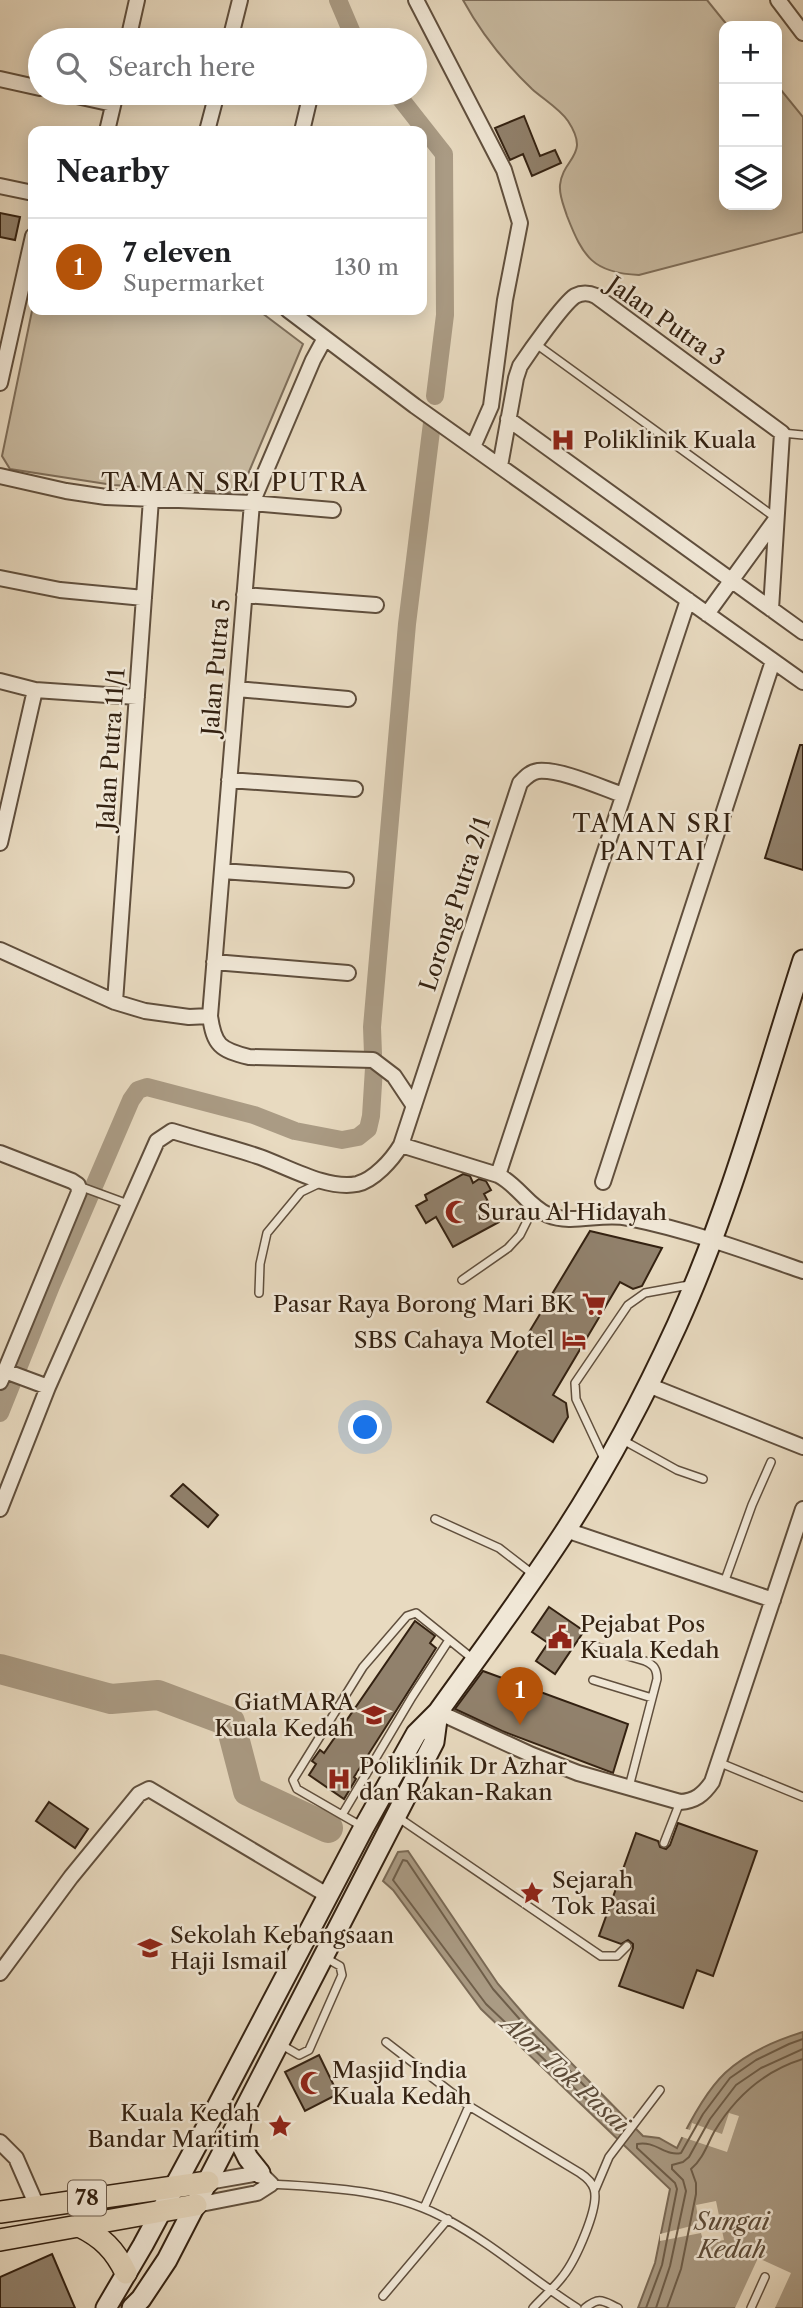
<!DOCTYPE html>
<meta charset="utf-8">
<style>
:root{--surface:#fff;--page:#f6f6f6;--text:#202124;--muted:#757577;--line:#e0e0e0;--accent:#b45309}
body{margin:0;font-family:"Libre Caslon Text",serif;background:var(--page);color:var(--text)}
.controls{position:absolute;right:21px;top:21px;display:grid;overflow:hidden;border-radius:14px;box-shadow:0 4px 18px #0003}
.controls button{width:63px;height:63px;display:grid;place-items:center;padding:0;border:0;border-bottom:2px solid var(--line);background:var(--surface);color:var(--text);font:35px sans-serif}
.you{position:absolute;left:366px;top:1428px;width:24px;height:24px;margin:-18px;border:5px solid #fff;border-radius:50%;background:#1a73e8;box-shadow:0 0 0 10px #1a73e833}
.badge{display:grid;place-items:center;width:46px;height:46px;border-radius:50%;background:var(--accent);color:#fff;font-size:23px;font-weight:700}
.pin{position:absolute;translate:-50% -58px;filter:drop-shadow(0 2px 4px #0008)}
.pin::after{content:'';position:absolute;top:37px;width:24px;height:21px;background:inherit;clip-path:polygon(0 0,100% 0,50% 100%)}
.list{margin:0;padding:0;list-style:none}
h2{display:flex;justify-content:space-between;align-items:center;height:91px;margin:0;padding:0 28px;font-size:30px}
h2 small{font-size:23px;font-weight:400;color:var(--muted)}
.list li{display:grid;grid-template-columns:46px 1fr auto;gap:21px;align-items:center;box-sizing:border-box;height:98px;padding:0 28px;border-top:2px solid var(--line)}
.list b{display:block;font-size:26px;white-space:nowrap}
.list p{margin:0;font-size:23px;white-space:nowrap;color:var(--muted)}
.list em{font-size:23px;font-style:normal;color:var(--muted)}
.icon{flex:none;width:38px;height:38px;fill:none;stroke:currentColor;stroke-width:2;stroke-linecap:round;stroke-linejoin:round}
.map{position:relative;flex:none;width:803px;height:2308px;overflow:hidden}
.search{position:absolute;background:var(--surface);box-shadow:0 4px 18px #0003;left:28px;top:28px;width:399px;height:77px;display:flex;align-items:center;gap:18px;box-sizing:border-box;padding:0 24px;border-radius:38px;color:var(--muted);font-size:26px}
.panel{position:absolute;background:var(--surface);box-shadow:0 4px 18px #0003;left:28px;top:126px;width:399px;height:189px;border-radius:14px}
.map>svg:first-child{display:block}
.green{fill:#c9bba2;stroke:#7e6e5a;stroke-width:2}
.water{fill:#aa9b84;stroke:#7a6a56;stroke-width:2}
.pier{fill:#e8dac0}
.lines{fill:none;stroke-linecap:round;stroke-linejoin:round}
.shore{stroke:#6e5e4a;stroke-width:2}
.canal{stroke:#aa9b84;stroke-width:18}
.river{stroke:#aa9b84;stroke-width:30}
.building{fill:#91816c;stroke:#332111;stroke-width:2}
.service-casing{stroke:#604f3d;stroke-width:10}
.minor-casing{stroke:#604f3d;stroke-width:18}
.secondary-casing{stroke:#332111;stroke-width:23}
.primary-casing{stroke:#332111;stroke-width:24}
.service{stroke:#f0e7d6;stroke-width:7}
.minor{stroke:#f0e7d6;stroke-width:14}
.secondary{stroke:#f0e7d6;stroke-width:19}
.primary{stroke:#e8dac0;stroke-width:21}
.labels{text-anchor:middle;stroke-width:5;stroke-linejoin:round;paint-order:stroke}
.shield{fill:#f0e7d6;stroke:#6c5c4c;stroke-width:2}
.shield-label{font-size:21px;font-weight:bold;fill:#332111}
.street-label{font-size:23px;fill:#332111;stroke:#f0e7d6}
.poi-label{font-size:23px;fill:#332111;stroke:#f0e7d6;text-anchor:start}
.neighbourhood-label{font-size:24px;letter-spacing:2px;fill:#332111;stroke:#f0e7d6}
.water-label{font-size:24px;font-style:italic;fill:#5d4c39;stroke:#f0e7d6}
</style>
<div class="map">
<svg width="803" height="2308" viewBox="0 0 803 2308">
<rect width="100%" height="100%" fill="#e8dac0"/>
<filter id="stains"><feTurbulence type="fractalNoise" baseFrequency=".00286" numOctaves="4"/><feColorMatrix values="0 0 0 0 .2 0 0 0 0 .09 0 0 0 0 .02 0 0 0 .5 -.17"/></filter>
<radialGradient id="worn" r=".72"><stop offset=".6" stop-color="#630" stop-opacity="0"/><stop offset="1" stop-color="#630" stop-opacity=".3"/></radialGradient>
<path class="green" d="M463,0h244l21,26h-4v179h53v-120l26,32v115l-164,43c-46,-2 -56,-18 -72,-59 -3,-10 -8,-20 -7,-31 3,-28 31,-29 8,-64 -8,-12 -25,-22 -36,-32 -27,-26 -51,-56 -69,-89z
M33,306v4h225l45,34 -63,149 -127,-8 -103,-16 -8,-13z"/>
<path class="water" d="M408,1851l90,133 30,35 115,117 16,2 18,10c12,-25 28,-56 48,-75 20,-19 52,-33 78,-41v276h-165l17,-45 15,-74 -189,-180 -88,-119 -10,-9 15,-29z"/>
<path class="pier" d="M729,2113l10,3 -12,36 -48,-16 4,-8 7,2 2,-7 30,11z
M716,2201l8,39 -20,4 -3,-11 -41,8v-7l39,-10 -3,-19z
M758,2258l33,15 -16,35h-40z"/>
<g class="lines">
<path class="shore" d="M403,1860l4,1 86,128 30,34 93,95v5h-5l-125,-119 -93,-124z
M646,2308l16,-43 15,-76 -2,-6 -38,-35v-4c18,-4 29,13 44,9l22,-39 27,-36 26,-18 33,-16 14,-5
M656,2308l14,-42 16,-75 -3,-11 -11,-11v-4l11,-3 6,-5 21,-38 26,-34 25,-17 42,-19
M667,2308l14,-39 15,-75v-11l-5,-14c12,-10 16,-24 23,-37 21,-35 50,-61 89,-73"/>
<path class="canal" d="M338,0l17,40
M396,93l48,61 1,161 -10,81
M373,1054l-1,-27 35,-403 25,-201
M0,1413l51,-127 80,-186 7,-10 9,-3 107,28 41,16 47,9 16,-3 10,-8 3,-13 3,-48"/>
<path class="river" d="M0,1669l111,30 47,-4 72,27 18,69 80,37"/>
</g>
<path class="building" d="M524,116l16,40 15,-6 6,13 -29,13 -9,-22 -13,6 -15,-32z
M0,213l20,4 -5,23 -15,-3z
M800,745h3v125l-38,-12z
M463,1174l7,2 3,7 6,-4 7,2 5,9 -7,4 15,28 -46,25 -17,-30 -10,6 -10,-17 11,-6 -2,-5z
M590,1231l72,17 -20,38 -9,3 -13,-7 -67,113 13,8 2,14 -15,25 -66,-40z
M183,1484l35,31 -10,12 -37,-31z
M549,1607l35,24 -29,43 -19,-13 12,-18 -16,-11z
M415,1621l20,15 -5,7 6,5 -82,129 2,2 -12,20 -35,-24 7,-11 -4,-3 8,-11 4,3z
M483,1671l145,53 -15,49 -111,-42 -47,-22z
M49,1802l39,27 -13,19 -39,-27z
M678,1823l79,28 -44,125 -16,-6 -14,38 -64,-22 14,-38v-4l-5,-4 -7,4 -22,-8 37,-103 22,8 2,6 6,2 4,-4z
M319,2055l19,39 -33,17 -20,-39z
M52,2254l23,54h-75v-31z"/>
<g class="lines">
<g class="service-casing">
<path id="service" d="M536,344l240,174
M782,433l21,2
M79,1186l49,18
M462,1280l46,-32 12,-13 14,-28
M259,1293l1,-29 7,-31 34,-41 21,-10
M621,1439l56,31 26,9
M604,1459l-28,-60 -1,-16 53,-78 17,-12 44,-8
M435,1519l64,29 35,27
M724,1583l28,-78 19,-43
M594,1646l51,15c9,4 12,8 12,18l-28,108
M593,1680l59,18
M718,1762l85,35
M342,1815l-45,-26 -4,-9 70,-113 44,-51 9,-3 57,46
M396,1816l205,140h16l10,-10
M363,1827l-21,-12 70,-118 37,-57
M664,1843l16,-41
M386,2042l83,64 111,67c6,4 12,9 14,16 6,18 -19,72 -31,87 -8,11 -20,21 -30,32
M280,2044l19,11 10,-5 33,-75 -2,-9 -16,-9
M271,2184c60,4 123,5 177,36 46,25 85,60 129,88
M595,2190l14,-33 51,-67
M424,2208l45,-102
M383,2296l65,-77
M585,2308c15,-12 18,-7 33,0
M751,2308l14,-31"/>
</g>
<g class="minor-casing">
<path id="minor" d="M416,0l88,170 16,53 -15,77 -14,106 -18,41
M778,0l25,33
M128,40l9,-40
M230,40l10,-40
M0,79l40,9
M63,93l50,11
M107,131l9,-38
M207,131l10,-38
M302,131l9,-38
M0,186l33,7
M288,310l127,96 388,276
M325,338l-12,22 -61,143 -42,513c4,29 10,34 39,41l124,3 21,16 20,30
M0,383l33,-147
M508,419l295,213
M500,466l16,-88 4,-12c10,-15 43,-62 55,-70 8,-4 14,-3 21,0l186,137 -11,176
M0,476l66,15 40,6 146,6 81,7
M0,578l60,12 84,8
M244,595l132,10
M707,614l69,-95
M0,681l35,9 102,7
M237,689l111,10
M229,780l126,9
M0,843l35,-153
M222,871l124,9
M0,950l115,52 30,9 44,6 21,-1
M214,962l134,11
M115,1002l36,-503
M401,1145l97,30c20,10 30,31 50,40 24,10 55,-3 80,3 60,12 118,33 175,53
M0,1153l72,28 6,4 1,7 -74,179
M498,1175l190,-575
M603,1182l170,-521
M0,1382l5,-11 43,16
M648,1385l155,62
M0,1509l48,-122 109,-246 15,-10c29,9 59,16 88,26 28,10 67,33 97,27 17,-4 35,-24 44,-39l119,-362c5,-5 10,-11 18,-12 23,-2 62,16 85,24
M566,1530l207,70
M438,1712l94,43 46,18 102,29c15,-1 23,-7 32,-20l91,-273
M0,1973l71,-96 68,-83 10,-5 178,106
M0,2142l16,16 21,48
M196,2205l61,-12 14,-9 -11,-11 -52,9"/>
</g>
<g class="secondary-casing">
<path id="secondary" d="M241,2122l-3,16 10,20 12,15
M106,2308l37,-63 64,-119 157,-299 52,-93 22,-22c43,-60 88,-120 128,-182 42,-65 79,-135 111,-205 53,-117 87,-243 126,-365
M132,2308l9,-9 26,-39 267,-518 4,-30"/>
</g>
<g class="primary-casing">
<path id="primary" d="M0,2212l208,-30
M79,2226c23,11 36,24 47,47
M0,2240l196,-35"/>
</g>
<use href="#service" class="service"/>
<use href="#minor" class="minor"/>
<use href="#secondary" class="secondary"/>
<use href="#primary" class="primary"/>
</g>
<defs>
<g id="hospital-bare" transform="scale(1.89)"><path d="M-5-5h3v3.5h4V-5h3V5h-3V1.5h-4V5h-3Z" fill="#8f2418" stroke="#f0e7d6" stroke-width="2.5" paint-order="stroke"/></g>
<g id="mosque-bare" transform="scale(1.89)"><path d="M3.5-4.9A6 6 0 1 0 3.5 4.9A5 5 0 1 1 3.5-4.9Z" fill="#8f2418" stroke="#f0e7d6" stroke-width="2.5" paint-order="stroke"/></g>
<g id="supermarket-bare" transform="scale(1.89)"><path d="M-6-5.5h2.5l.6 2H6L4.5 2H-2.5L-4.4-4H-6ZM-1.5 3.2a1.3 1.3 0 1 0 .1 0ZM3 3.2a1.3 1.3 0 1 0 .1 0Z" fill="#8f2418" stroke="#f0e7d6" stroke-width="2.5" paint-order="stroke"/></g>
<g id="hotel-bare" transform="scale(1.89)"><path d="M-6-4.5h1.5V1H6V5H4.5V3h-9V5H-6ZM-4 0a1.8 1.8 0 1 1 3.6 0ZM.5 0V-2.5h3Q6-2.5 6 0Z" fill="#8f2418" stroke="#f0e7d6" stroke-width="2.5" paint-order="stroke"/></g>
<g id="civic-bare" transform="scale(1.89)"><path d="M-.6-6.5H3V-4.5H.6V-3L4-1V1h2V6H-6V1h2V-1L-.6-3ZM-1.2 2.5V6h2.4V2.5Z" fill="#8f2418" stroke="#f0e7d6" stroke-width="2.5" paint-order="stroke"/></g>
<g id="university-bare" transform="scale(1.89)"><path d="M0-5L7-2L0 1L-7-2ZM-4 1L0 2.5L4 1V4Q0 6-4 4Z" fill="#8f2418" stroke="#f0e7d6" stroke-width="2.5" paint-order="stroke"/></g>
<g id="sight-bare" transform="scale(1.89)"><path d="M0-6L1.8-2.2L6-1.7L2.9 1.2L3.7 5.4L0 3.3L-3.7 5.4L-2.9 1.2L-6-1.7L-1.8-2.2Z" fill="#8f2418" stroke="#f0e7d6" stroke-width="2.5" paint-order="stroke"/></g>
<g id="school-bare" transform="scale(1.89)"><path d="M0-5L7-2L0 1L-7-2ZM-4 1L0 2.5L4 1V4Q0 6-4 4Z" fill="#8f2418" stroke="#f0e7d6" stroke-width="2.5" paint-order="stroke"/></g>
</defs>
<g fill-rule="evenodd">
<use href="#hospital-bare" x="563" y="440"/>
<use href="#mosque-bare" x="457" y="1212"/>
<use href="#supermarket-bare" x="594" y="1304"/>
<use href="#hotel-bare" x="574" y="1340"/>
<use href="#civic-bare" x="560" y="1637"/>
<use href="#university-bare" x="374" y="1715"/>
<use href="#hospital-bare" x="339" y="1779"/>
<use href="#sight-bare" x="532" y="1893"/>
<use href="#school-bare" x="150" y="1948"/>
<use href="#mosque-bare" x="312" y="2083"/>
<use href="#sight-bare" x="280" y="2126"/>
</g>
<g class="labels">
<rect class="shield" x="68" y="2180.5" width="38" height="35" rx="5"/>
<g class="shield-label">
<text x="87" y="2205">78</text>
</g>
<g class="street-label">
<text transform="translate(666 321) rotate(35)" y="8">Jalan Putra 3</text>
<text transform="translate(216 667) rotate(-85)" y="8">Jalan Putra 5</text>
<text transform="translate(111 749) rotate(-86)" y="8">Jalan Putra 11/1</text>
<text transform="translate(455 904) rotate(-72)" y="8">Lorong Putra 2/1</text>
</g>
<g class="poi-label">
<text x="583" y="448">Poliklinik Kuala</text>
<text x="477" y="1220">Surau Al Hidayah</text>
<text x="574" y="1312" text-anchor="end">Pasar Raya Borong Mari BK</text>
<text x="554" y="1348" text-anchor="end">SBS Cahaya Motel</text>
<text x="580" y="1632">Pejabat Pos<tspan x="580" dy="26">Kuala Kedah</tspan></text>
<text x="354" y="1710" text-anchor="end">GiatMARA<tspan x="354" dy="26">Kuala Kedah</tspan></text>
<text x="359" y="1774">Poliklinik Dr Azhar<tspan x="359" dy="26">dan Rakan-Rakan</tspan></text>
<text x="552" y="1888">Sejarah<tspan x="552" dy="26">Tok Pasai</tspan></text>
<text x="170" y="1943">Sekolah Kebangsaan<tspan x="170" dy="26">Haji Ismail</tspan></text>
<text x="332" y="2078">Masjid India<tspan x="332" dy="26">Kuala Kedah</tspan></text>
<text x="260" y="2121" text-anchor="end">Kuala Kedah<tspan x="260" dy="26">Bandar Maritim</tspan></text>
</g>
<g class="neighbourhood-label">
<text x="235" y="491">TAMAN SRI PUTRA</text>
<text x="653" y="832">TAMAN SRI<tspan x="653" dy="28">PANTAI</tspan></text>
</g>
<g class="water-label">
<text transform="translate(565 2074) rotate(42)" y="8">Alor Tok Pasai</text>
<text x="732" y="2230">Sungai<tspan x="732" dy="28">Kedah</tspan></text>
</g>
</g>
<rect width="100%" height="100%" filter="url(#stains)"/>
<rect width="100%" height="100%" fill="url(#worn)"/>
</svg>
<div class="controls">
<button>+</button>
<button>−</button>
<button><svg class="icon" aria-label="layers" viewBox="0 0 24 24"><path d="M12 4l9 5-9 5-9-5zM3 14l9 5 9-5"/></svg></button>
</div>
<div class="you"></div>
<div class="pin badge" style="left:520px;top:1725px">1</div>
<div class="search"><svg class="icon" aria-label="search" viewBox="0 0 24 24"><circle cx="10" cy="10" r="6"/><path d="M15 15l6 6"/></svg>Search here</div>
<section class="panel">
<h2>Nearby<small></small></h2>
<ul class="list">
<li><span class="badge">1</span><div><b>7 eleven</b><p>Supermarket</p></div><em>130 m</em></li>
</ul>
</section>
</div>
